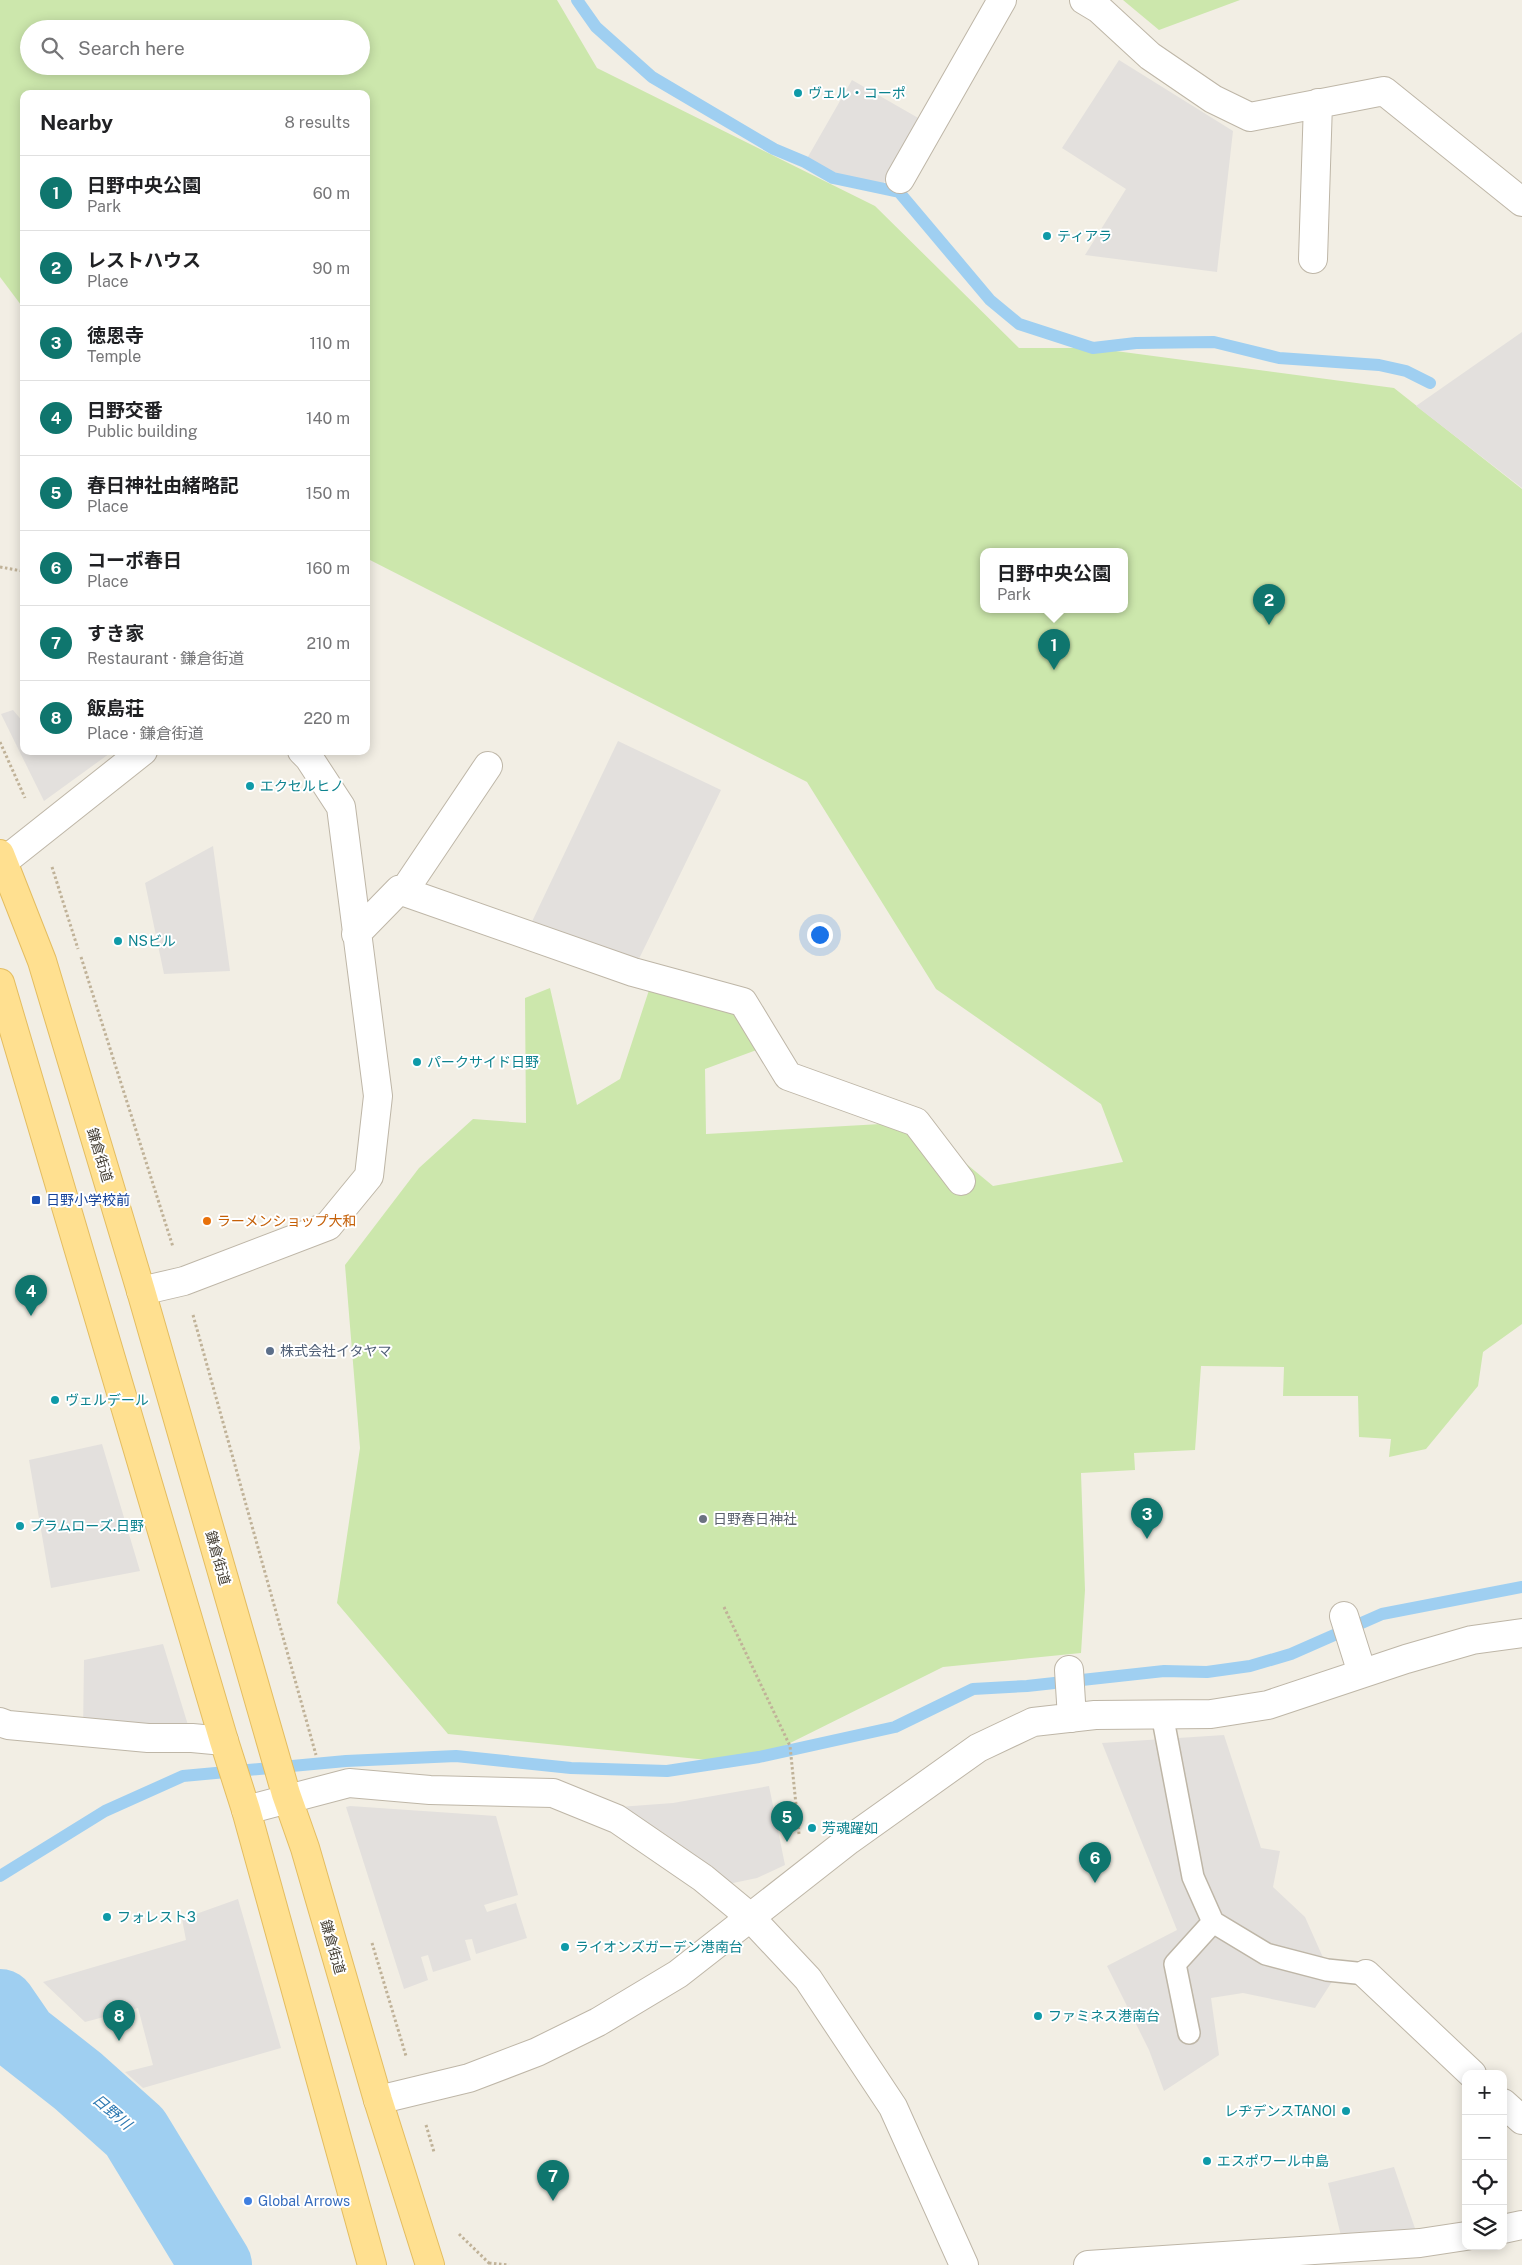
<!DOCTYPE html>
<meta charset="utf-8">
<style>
:root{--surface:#fff;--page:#f6f6f6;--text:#202124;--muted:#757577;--line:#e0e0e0;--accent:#0f766e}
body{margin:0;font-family:"Public Sans","Noto Sans JP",sans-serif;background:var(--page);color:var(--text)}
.controls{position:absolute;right:15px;bottom:15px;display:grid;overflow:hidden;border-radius:10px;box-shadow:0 2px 12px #0003}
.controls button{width:45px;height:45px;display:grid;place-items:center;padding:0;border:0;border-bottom:1px solid var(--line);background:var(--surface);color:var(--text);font:25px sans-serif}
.you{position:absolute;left:819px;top:934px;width:18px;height:18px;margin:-12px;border:4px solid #fff;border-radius:50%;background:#1a73e8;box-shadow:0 0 0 8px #1a73e833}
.badge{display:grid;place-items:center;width:32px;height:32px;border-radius:50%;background:var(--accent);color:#fff;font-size:16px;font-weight:700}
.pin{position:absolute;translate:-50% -41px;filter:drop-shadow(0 1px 2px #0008)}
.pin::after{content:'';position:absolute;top:26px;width:18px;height:15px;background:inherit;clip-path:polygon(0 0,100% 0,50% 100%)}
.popup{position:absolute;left:980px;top:548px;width:148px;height:65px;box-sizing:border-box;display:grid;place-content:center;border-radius:10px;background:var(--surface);filter:drop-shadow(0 1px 4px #0005);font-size:16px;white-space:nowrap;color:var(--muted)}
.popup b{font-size:19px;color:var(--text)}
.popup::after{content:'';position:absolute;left:50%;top:100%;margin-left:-10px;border:10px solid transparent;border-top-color:var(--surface)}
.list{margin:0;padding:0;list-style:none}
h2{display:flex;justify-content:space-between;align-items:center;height:65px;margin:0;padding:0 20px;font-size:21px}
h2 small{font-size:16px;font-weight:400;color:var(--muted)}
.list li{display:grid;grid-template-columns:32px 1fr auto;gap:15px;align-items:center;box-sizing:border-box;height:75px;padding:0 20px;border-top:1px solid var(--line)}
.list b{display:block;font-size:19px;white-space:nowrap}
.list p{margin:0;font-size:16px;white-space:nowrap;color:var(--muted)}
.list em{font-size:16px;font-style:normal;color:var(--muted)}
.icon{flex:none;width:28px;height:28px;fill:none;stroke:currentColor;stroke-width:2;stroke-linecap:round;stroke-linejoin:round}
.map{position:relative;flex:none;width:1522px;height:2265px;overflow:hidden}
.search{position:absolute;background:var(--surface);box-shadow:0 2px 12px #0003;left:20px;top:20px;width:350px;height:55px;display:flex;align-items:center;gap:12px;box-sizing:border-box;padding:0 18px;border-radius:28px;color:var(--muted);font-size:19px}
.panel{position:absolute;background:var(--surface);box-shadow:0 2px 12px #0003;left:20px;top:90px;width:350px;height:665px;border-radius:10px}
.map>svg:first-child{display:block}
.green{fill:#cce7ac;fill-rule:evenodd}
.parking{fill:#e3e0dd}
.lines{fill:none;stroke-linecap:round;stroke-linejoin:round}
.stream{stroke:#9fcff1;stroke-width:12}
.river{stroke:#9fcff1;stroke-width:72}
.lane-casing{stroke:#beb6a7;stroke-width:24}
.street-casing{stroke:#beb6a7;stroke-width:30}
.primary-casing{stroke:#e4bd60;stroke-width:30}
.path{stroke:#c0b298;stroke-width:3;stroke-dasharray:2.5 2.5;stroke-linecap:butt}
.lane{stroke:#fff;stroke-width:21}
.street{stroke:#fff;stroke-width:28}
.primary{stroke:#ffe090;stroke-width:28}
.culture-dot{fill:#0f9aa8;stroke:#fff;stroke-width:2}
.transit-dot{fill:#1a4fb4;stroke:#fff;stroke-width:2}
.food-dot{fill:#e8710a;stroke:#fff;stroke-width:2}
.service-dot{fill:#5c6f8a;stroke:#fff;stroke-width:2}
.worship-dot{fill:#6b7280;stroke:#fff;stroke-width:2}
.shop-dot{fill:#3f7fe0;stroke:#fff;stroke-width:2}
.labels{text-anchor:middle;stroke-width:4;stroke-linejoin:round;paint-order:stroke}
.culture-label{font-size:14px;fill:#0d838f;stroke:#fff;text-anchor:start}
.street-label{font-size:14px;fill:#443e34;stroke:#fff}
.transit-label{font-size:14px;fill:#164399;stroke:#fff;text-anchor:start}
.food-label{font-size:14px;fill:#c56008;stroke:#fff;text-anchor:start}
.service-label{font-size:14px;fill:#4e5e75;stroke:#fff;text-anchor:start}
.worship-label{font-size:14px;fill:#5b616d;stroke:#fff;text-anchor:start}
.shop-label{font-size:14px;fill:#366cbe;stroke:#fff;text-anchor:start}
.water-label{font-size:15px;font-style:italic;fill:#2c78b1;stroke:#fff}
</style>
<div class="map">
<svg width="1522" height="2265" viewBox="0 0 1522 2265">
<rect width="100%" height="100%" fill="#f2eee4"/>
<path class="green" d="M0,0h557l40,68 278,138 144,142h74l301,40 128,101v835l-39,28 -5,34 -52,63 -37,8 2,-18 -32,-2 -1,-41h-75l1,-29 -83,-1 -6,84 -61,3 1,17 -54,3 4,117 -4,63 -138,14 -195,97 -300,-30 -111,-131 23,-155 -15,-183 74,-97 54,-49 53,4 -1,-125 25,-10 27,117 43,-26 31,-95 86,25 25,39 -57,21 1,65 210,-12 77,64 130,-24 -22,-58 -165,-115 -129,-207 -441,-224v-464h-342v215l-24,-32zM29,29h332v37h-332zM984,551h140v58h-140z
M1123,0h117l-81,30z"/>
<path class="parking" d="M1119,60l114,71 -16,141 -132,-17 41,-66 -64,-41z
M852,80l68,39 -39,69 -48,-10 -28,-16z
M1522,332v156l-106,-82z
M13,710l11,13v28h89l-69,50 -43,-87z
M618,741l103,49 -85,175 -108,-35z
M213,846l17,125 -66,3 -19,-91z
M102,1444l38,127 -89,17 -22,-128z
M163,1644l29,94 -109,-5 1,-73z
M1224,1735l37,113 19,3 -7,36 32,30 28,63 -18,28 -72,-15 -32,5 8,57 -55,36 -15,-41 -42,-84 70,-36 -75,-187z
M769,1786l16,79 -28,13 -43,9 -122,-78 81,-6z
M350,1806l146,10 22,79 -34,10 3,7 29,-9 11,35 -51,16 -4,-15 -7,1 6,20 -38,12 -5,-17 -7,2 7,23 -24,9 -58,-182z
M238,1899l43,149 -138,40 -18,-16 28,-7 -15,-57 -53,14 -42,-40 143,-42 -4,-21z
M1394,2167l26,76 -76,5 -16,-65z"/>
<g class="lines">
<path class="stream" d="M577,0l19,27 56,50 122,72 31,13 28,16 66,14 91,108 29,24 74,24 43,-5 78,-1 65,16 100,7 27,6 24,12
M0,1876l105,-65 78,-35 163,-15 110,-5 115,12 96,3 92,-14 136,-30 78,-38 54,-3 137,-15 43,1 43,-6 41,-12 91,-40 140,-27"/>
<path class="river" d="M0,2005l22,32 56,44 57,51 81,133"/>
<g class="lane-casing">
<path id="lane" d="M1162,1714l31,163 20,45 53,32 61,16 39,4
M1189,2033l-14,-69 38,-42"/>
</g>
<g class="street-casing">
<path id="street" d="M1084,0l15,9 51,47 63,43 37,18 134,-26 138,111
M900,179l102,-179
M1313,259l5,-156
M3,862l140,-111
M404,891l84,-125
M356,934l43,-44 234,82 110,30 45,74 128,46 45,59
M141,1291l43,-10 144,-55 41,-50 9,-80 -37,-289 -32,-49 -7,-7
M1344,1616l18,57
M1069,1670l3,48
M0,1722l8,3 140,13h44l32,3
M246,1810l103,-27 81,7 123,3 64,26 86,59 46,38 59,63 85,128 71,158
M1366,1974l106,100
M378,2100l91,-22 68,-26 61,-30 80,-48 171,-134 129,-92 55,-26 62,-7 116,-1 57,-9 138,-46 66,-19 50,-7
M1503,2103l19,17
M1503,2229l19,-4
M1088,2265l332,-22 46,-7"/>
</g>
<g class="primary-casing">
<path id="primary" d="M0,854l42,107 99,330 145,503 19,54 73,252 52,165
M0,983l224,758 22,69 126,455"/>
</g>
<path class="path" d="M0,567l22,4 2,-2
M0,742l25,56
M52,867l26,82
M81,957l92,290
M193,1315l123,440
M724,1607l66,139 9,88
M372,1943l34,113
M426,2125l8,27
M459,2234l32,31
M489,2263l20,2"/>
<use href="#lane" class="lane"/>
<use href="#street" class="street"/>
<use href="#primary" class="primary"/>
</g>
<g class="culture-dot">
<circle cx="798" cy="93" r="5"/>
<circle cx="1047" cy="236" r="5"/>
<circle cx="250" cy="786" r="5"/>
<circle cx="118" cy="941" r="5"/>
<circle cx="417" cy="1062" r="5"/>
<circle cx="55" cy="1400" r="5"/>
<circle cx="20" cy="1526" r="5"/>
<circle cx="812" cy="1828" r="5"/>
<circle cx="107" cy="1917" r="5"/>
<circle cx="565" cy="1947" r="5"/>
<circle cx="1038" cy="2016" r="5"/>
<circle cx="1346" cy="2111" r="5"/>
<circle cx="1207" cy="2161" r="5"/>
</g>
<rect class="transit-dot" x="31" y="1195" width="10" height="10" rx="2.5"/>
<circle class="food-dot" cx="207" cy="1221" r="5"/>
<circle class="service-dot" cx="270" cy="1351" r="5"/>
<circle class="worship-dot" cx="703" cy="1519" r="5"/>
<circle class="shop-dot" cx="248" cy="2201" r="5"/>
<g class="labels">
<g class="culture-label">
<text x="808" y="98">ヴェル・コーポ</text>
<text x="1057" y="241">ティアラ</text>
<text x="260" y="791">エクセルヒノ</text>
<text x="128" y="946">NSビル</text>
<text x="427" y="1067">パークサイド日野</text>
<text x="65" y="1405">ヴェルデール</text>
<text x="30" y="1531">プラムローズ.日野</text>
<text x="822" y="1833">芳魂躍如</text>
<text x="117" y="1922">フォレスト3</text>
<text x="575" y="1952">ライオンズガーデン港南台</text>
<text x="1048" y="2021">ファミネス港南台</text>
<text x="1336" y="2116" text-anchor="end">レヂデンスTANOI</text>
<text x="1217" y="2166">エスポワール中島</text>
</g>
<g class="street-label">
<text transform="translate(100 1155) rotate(73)" y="5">鎌倉街道</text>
<text transform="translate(218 1558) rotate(74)" y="5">鎌倉街道</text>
<text transform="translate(333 1947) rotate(74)" y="5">鎌倉街道</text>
</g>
<g class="transit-label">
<text x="46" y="1205">日野小学校前</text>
</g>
<g class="food-label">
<text x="217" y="1226">ラーメンショップ大和</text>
</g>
<g class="service-label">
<text x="280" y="1356">株式会社イタヤマ</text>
</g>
<g class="worship-label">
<text x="713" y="1524">日野春日神社</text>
</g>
<g class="shop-label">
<text x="258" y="2206">Global Arrows</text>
</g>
<g class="water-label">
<text transform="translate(112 2112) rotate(40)" y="5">日野川</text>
</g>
</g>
</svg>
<div class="controls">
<button>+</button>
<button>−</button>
<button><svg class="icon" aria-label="locate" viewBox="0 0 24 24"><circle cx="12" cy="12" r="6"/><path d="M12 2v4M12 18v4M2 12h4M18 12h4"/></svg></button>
<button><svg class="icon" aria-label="layers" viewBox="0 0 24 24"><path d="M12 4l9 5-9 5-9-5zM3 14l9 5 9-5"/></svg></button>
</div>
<div class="you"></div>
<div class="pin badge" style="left:1054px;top:670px">1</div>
<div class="popup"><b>日野中央公園</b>Park</div>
<div class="pin badge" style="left:1269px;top:625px">2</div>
<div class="pin badge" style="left:1147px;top:1539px">3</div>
<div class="pin badge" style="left:31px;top:1316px">4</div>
<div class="pin badge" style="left:787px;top:1842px">5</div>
<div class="pin badge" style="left:1095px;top:1883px">6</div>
<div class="pin badge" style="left:553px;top:2201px">7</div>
<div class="pin badge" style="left:119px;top:2041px">8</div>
<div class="search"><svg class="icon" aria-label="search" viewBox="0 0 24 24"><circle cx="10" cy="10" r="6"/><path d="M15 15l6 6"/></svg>Search here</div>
<section class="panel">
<h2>Nearby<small>8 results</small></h2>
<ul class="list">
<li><span class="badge">1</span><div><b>日野中央公園</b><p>Park</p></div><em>60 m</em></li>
<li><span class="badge">2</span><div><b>レストハウス</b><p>Place</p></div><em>90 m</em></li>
<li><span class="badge">3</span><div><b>徳恩寺</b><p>Temple</p></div><em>110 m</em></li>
<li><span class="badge">4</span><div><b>日野交番</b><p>Public building</p></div><em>140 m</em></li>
<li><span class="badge">5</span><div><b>春日神社由緒略記</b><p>Place</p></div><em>150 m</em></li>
<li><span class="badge">6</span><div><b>コーポ春日</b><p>Place</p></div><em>160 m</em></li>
<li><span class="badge">7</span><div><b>すき家</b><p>Restaurant · 鎌倉街道</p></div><em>210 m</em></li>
<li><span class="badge">8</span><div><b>飯島荘</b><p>Place · 鎌倉街道</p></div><em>220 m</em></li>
</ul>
</section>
</div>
